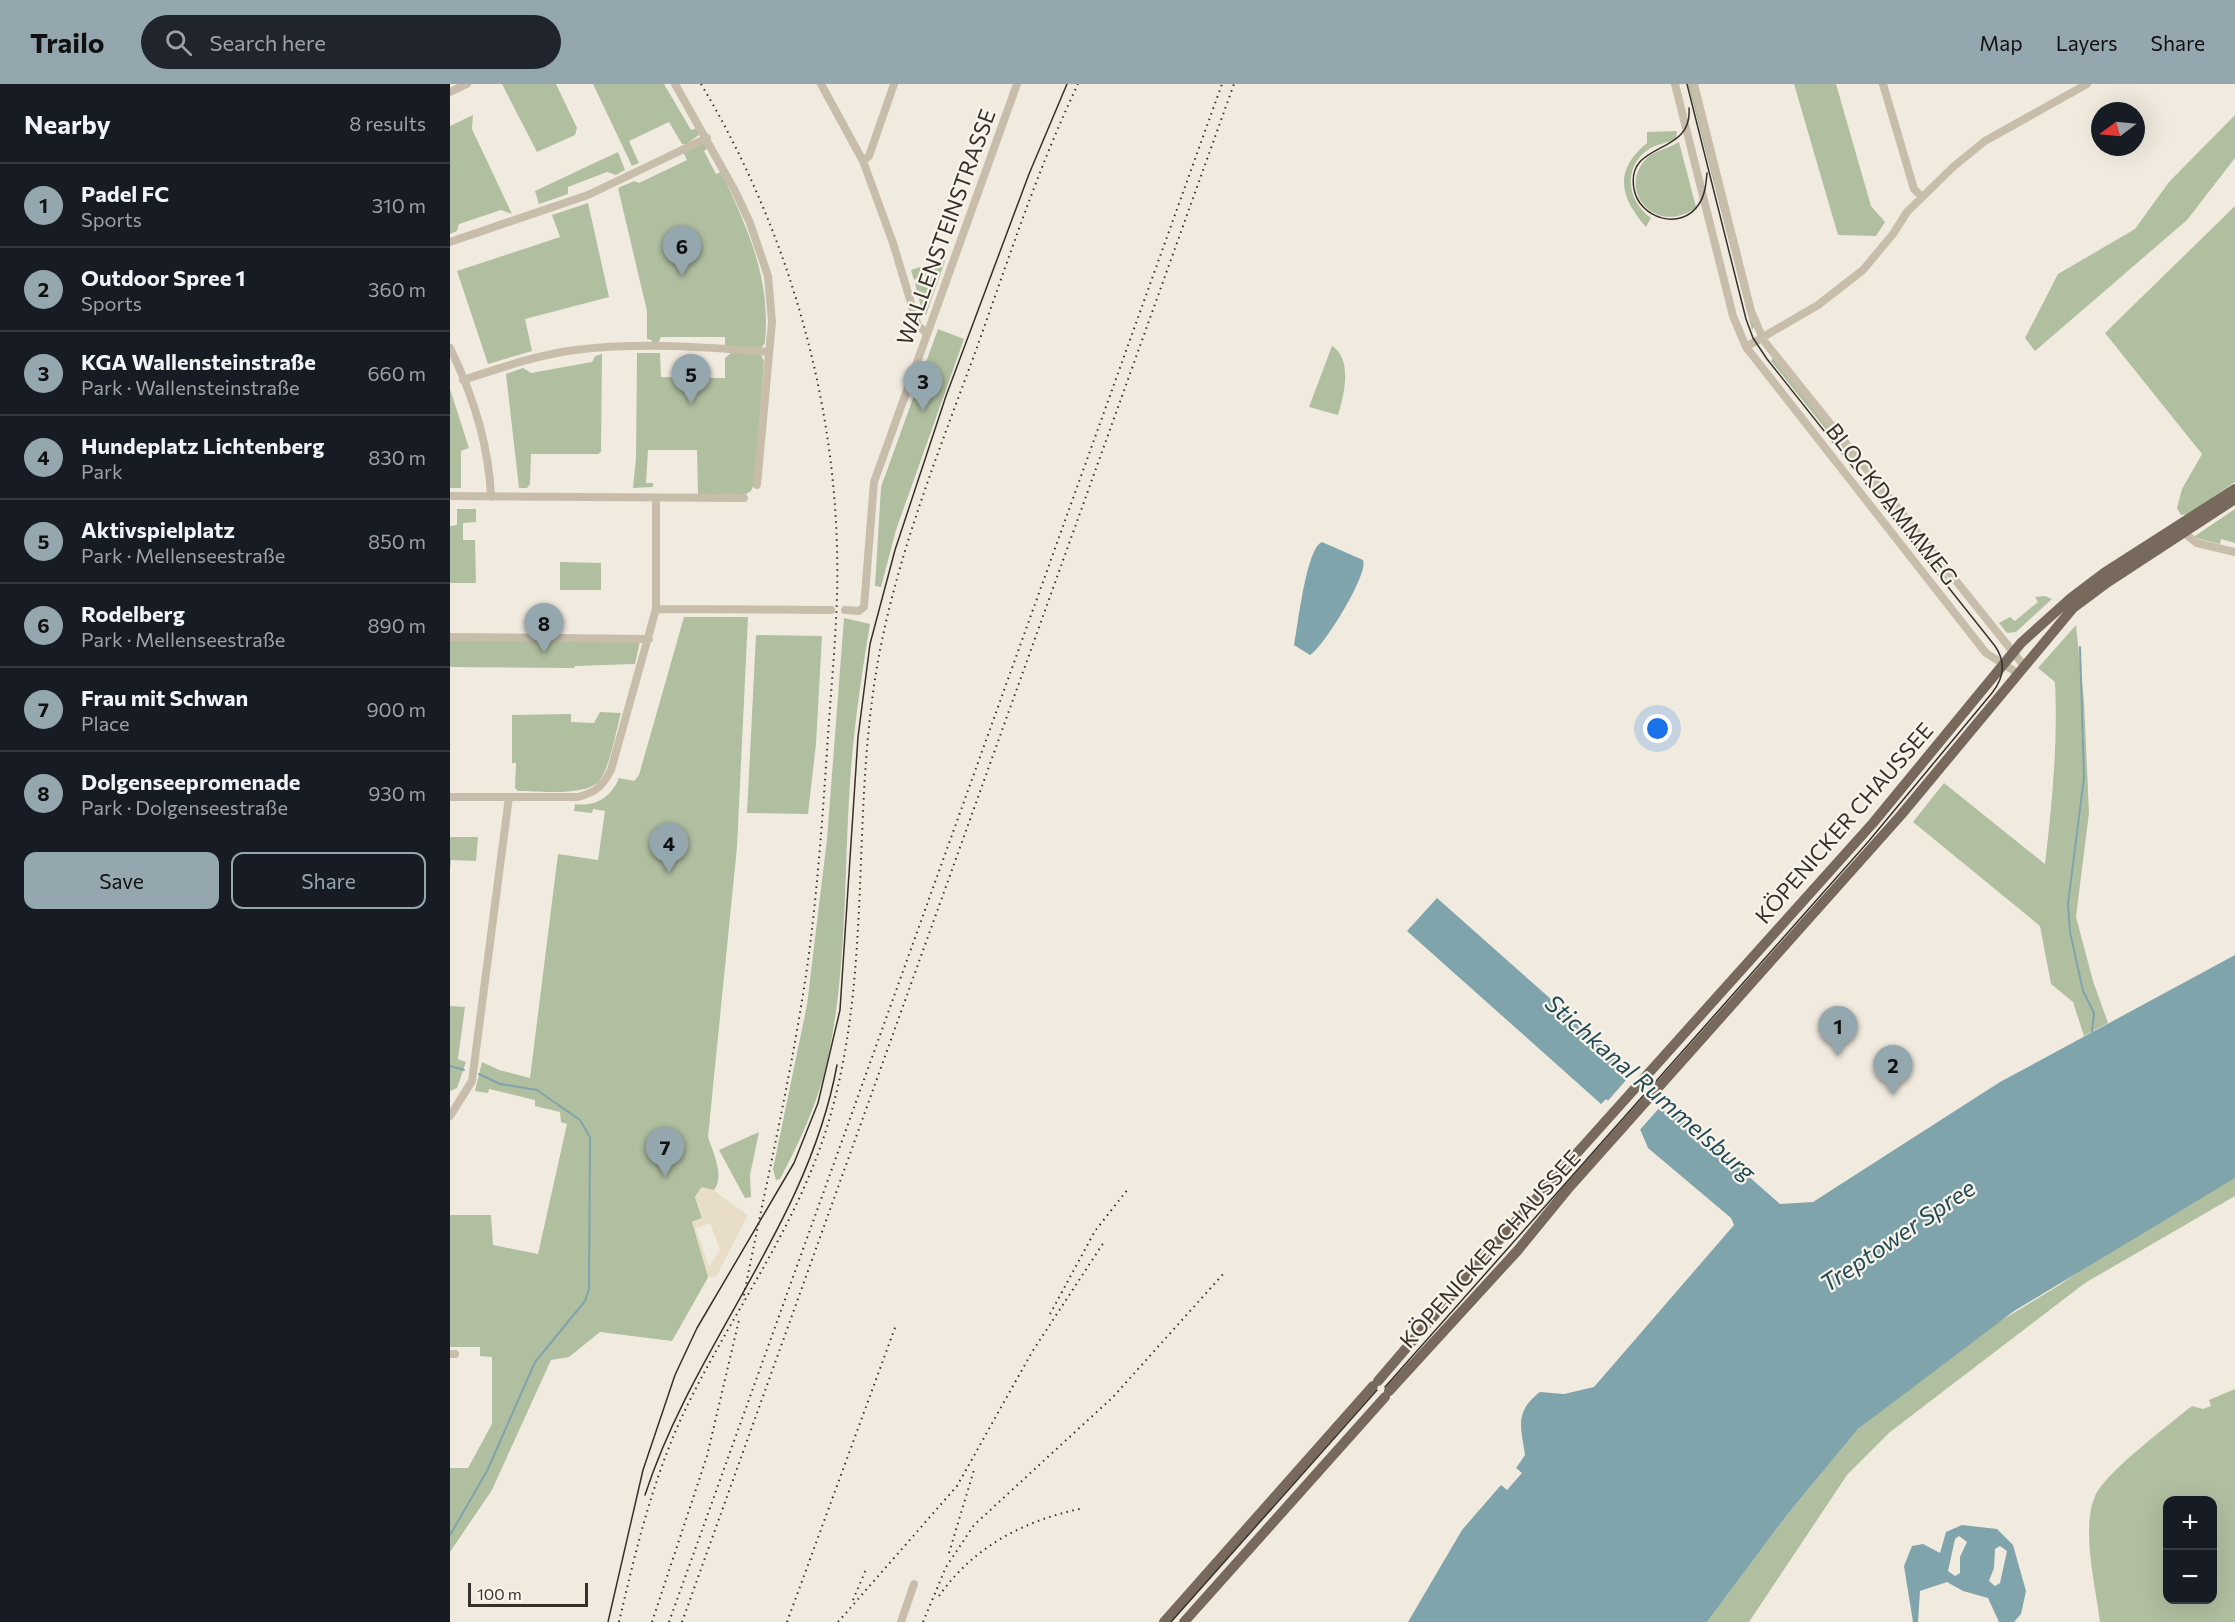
<!DOCTYPE html>
<meta charset="utf-8">
<style>
:root{--surface:#171b24;--page:#20242c;--text:#f1f3f6;--muted:#9ea1a6;--line:#363941;--accent:#94a7ae}
body{margin:0;font-family:Commissioner,sans-serif;background:var(--page);color:var(--text)}
.controls{position:absolute;right:18px;bottom:18px;display:grid;overflow:hidden;border-radius:12px;box-shadow:0 6px 24px #0002}
.controls button{width:54px;height:54px;display:grid;place-items:center;padding:0;border:0;border-bottom:2px solid var(--line);background:var(--surface);color:var(--text);font:30px sans-serif}
.compass{position:absolute;left:1641px;top:18px;width:54px;height:54px;border-radius:50%;background:var(--surface);box-shadow:0 6px 24px #0002;rotate:254deg}
.scale{position:absolute;left:18px;bottom:15px;width:120px;box-sizing:border-box;padding-left:6px;border:3px solid #37302a;border-top:0;font-size:16px;line-height:21px;white-space:nowrap;color:#37302a;-webkit-text-stroke:4px #f9f4eb;paint-order:stroke}
.you{position:absolute;left:1208px;top:645px;width:21px;height:21px;margin:-15px;border:4px solid #fff;border-radius:50%;background:#1a73e8;box-shadow:0 0 0 9px #1a73e833}
.badge{display:grid;place-items:center;width:39px;height:39px;border-radius:50%;background:var(--accent);color:#111;font-size:20px;font-weight:700}
.pin{position:absolute;translate:-50% -50px;filter:drop-shadow(0 2px 3px #0008)}
.pin::after{content:'';position:absolute;top:32px;width:21px;height:18px;background:inherit;clip-path:polygon(0 0,100% 0,50% 100%)}
.list{margin:0;padding:0;list-style:none}
h2{display:flex;justify-content:space-between;align-items:center;height:78px;margin:0;padding:0 24px;font-size:26px}
h2 small{font-size:20px;font-weight:400;color:var(--muted)}
.list li{display:grid;grid-template-columns:39px 1fr auto;gap:18px;align-items:center;box-sizing:border-box;height:84px;padding:0 24px;border-top:2px solid var(--line)}
.list b{display:block;font-size:22px;white-space:nowrap}
.list p{margin:0;font-size:20px;white-space:nowrap;color:var(--muted)}
.list em{font-size:20px;font-style:normal;color:var(--muted)}
.actions{display:flex;gap:12px;padding:18px 24px}
.actions a{flex:1;padding:14px 0;border:2px solid var(--accent);border-radius:12px;text-align:center;font-size:21px;color:var(--accent)}
.actions .main{background:var(--accent);color:#111}
.icon{flex:none;width:33px;height:33px;fill:none;stroke:currentColor;stroke-width:2;stroke-linecap:round;stroke-linejoin:round}
.map{position:relative;flex:none;width:1785px;height:1538px;overflow:hidden}
header{display:flex;align-items:center;gap:36px;box-sizing:border-box;height:84px;padding:0 30px;background:var(--accent);color:#111}
header strong{font-size:28px}
nav{display:flex;gap:33px;margin-inline-start:auto;font-size:21px}
.search{width:420px;height:54px;background:var(--page);display:flex;align-items:center;gap:15px;box-sizing:border-box;padding:0 21px;border-radius:33px;color:var(--muted);font-size:22px}
main{display:flex}
aside{flex:1;background:var(--surface)}
.map>svg:first-child{display:block}
.green{fill:#b0bfa0;fill-rule:evenodd}
.plaza{fill:#e8dec7;fill-rule:evenodd}
.water{fill:#80a4ac;fill-rule:evenodd}
.pier{fill:#f1ebdf}
.lines{fill:none;stroke-linecap:round;stroke-linejoin:round}
.stream{stroke:#80a4ac;stroke-width:2}
.minor{stroke:#c8bdab;stroke-width:8}
.major{stroke:#77695c;stroke-width:10}
.tram{stroke:#37302a;stroke-width:1.5}
.rail{stroke:#37302a;stroke-width:2;stroke-dasharray:1.5 4.5;stroke-linecap:butt}
.labels{text-anchor:middle;stroke-width:4.5;stroke-linejoin:round;paint-order:stroke}
.street-label{font-size:22px;fill:#37302a;stroke:#f9f4eb}
.water-label{font-size:24px;font-style:italic;fill:#224b55;stroke:#f9f4eb}
</style>
<header>
<strong>Trailo</strong>
<div class="search"><svg class="icon" aria-label="search" viewBox="0 0 24 24"><circle cx="10" cy="10" r="6"/><path d="M15 15l6 6"/></svg>Search here</div>
<nav><a>Map</a><a>Layers</a><a>Share</a></nav>
</header>
<main>
<aside>
<h2>Nearby<small>8 results</small></h2>
<ul class="list">
<li><span class="badge">1</span><div><b>Padel FC</b><p>Sports</p></div><em>310 m</em></li>
<li><span class="badge">2</span><div><b>Outdoor Spree 1</b><p>Sports</p></div><em>360 m</em></li>
<li><span class="badge">3</span><div><b>KGA Wallensteinstraße</b><p>Park · Wallensteinstraße</p></div><em>660 m</em></li>
<li><span class="badge">4</span><div><b>Hundeplatz Lichtenberg</b><p>Park</p></div><em>830 m</em></li>
<li><span class="badge">5</span><div><b>Aktivspielplatz</b><p>Park · Mellenseestraße</p></div><em>850 m</em></li>
<li><span class="badge">6</span><div><b>Rodelberg</b><p>Park · Mellenseestraße</p></div><em>890 m</em></li>
<li><span class="badge">7</span><div><b>Frau mit Schwan</b><p>Place</p></div><em>900 m</em></li>
<li><span class="badge">8</span><div><b>Dolgenseepromenade</b><p>Park · Dolgenseestraße</p></div><em>930 m</em></li>
</ul>
<div class="actions"><a class="main">Save</a><a>Share</a></div>
</aside>
<div class="map">
<svg width="1785" height="1538" viewBox="0 0 1785 1538">
<rect width="100%" height="100%" fill="#f1ebdf"/>
<path class="green" d="M52,0h54l21,44 -2,7 -38,17z
M143,0h71l27,46 6,-2 3,6 -13,10h-5l-13,-22 -40,19 10,22 -7,3z
M1238,0h4l62,243 -2,3z
M1344,0h42l35,122 14,16 -9,14 -38,-1z
M23,31l-1,14 40,85 -11,-4 -42,14 -2,7 -7,3v-108z
M1785,31v43l-48,62 -152,131 -10,-13 33,-64 77,-45 34,-47z
M1227,47l-1,8c-9,4 -19,5 -27,10 -27,18 -22,52 2,69l-5,9c-26,-30 -33,-56 1,-84v-11z
M1229,58l17,65c-37,30 -81,-15 -50,-48 9,-9 22,-10 33,-17z
M253,59l6,4 -5,4 12,23 5,-2c27,57 50,106 44,171l-4,5 -36,-1v-10h-64l-3,6h-6v-3l-5,-1v-28l-29,-123 16,-7 5,2 48,-23 -4,-8z
M168,68l7,18 -9,5 -9,-3 -39,15v7l-29,10 -4,-13z
M138,119l21,94 -84,22 7,32 -44,13 -31,-93 103,-34 -8,-22z
M1785,122v276l-46,32 -8,1 -4,-7 5,-19 20,-35 -97,-121z
M492,176l3,1 -19,54h-3l-8,-32 12,-2 -3,-7 -10,6 -3,-10z
M488,245l26,10 -68,191 -15,57 -6,-1 6,-99z
M882,262c21,13 12,50 6,69l-29,-8z
M282,268l29,3 3,6 -9,121 -4,9 -5,3h-48l-1,-44h-49l-2,33h7v4l-20,1 3,-30 1,-105h23l1,24 64,1v-20z
M152,270l-1,98 -3,2h-67l-1,30 -3,4h-8l-13,-114 17,-6 8,5 61,-11 3,-6z
M1323,274l86,108 -2,2 -86,-107z
M0,305l19,59 -8,3v37h-11z
M1420,396l77,97 -1,4 -79,-100z
M7,425h19v13l-13,1v17h12l1,43h-26v-57l7,-1z
M1785,425v34l-14,-4 -1,5 -24,-6 -1,-2z
M110,478l41,1v27h-41z
M1595,512l7,3 -36,33 -9,1 -8,-10 11,-6 5,4 23,-19 -3,-5z
M234,533h64l-11,230 -29,290c5,15 17,39 6,53l-13,-2 -6,9 7,21 -10,4 18,52 -38,67 -72,-9 -31,25 -18,3 -59,130 -42,62v-84h18l24,-44v-67l-12,-1v-9h-30v-132h41l2,30 45,9 29,-130 -6,-2 -1,-10 -25,-6v-6l-46,-11 -1,4 -13,-2 7,-29 17,8 31,8 28,-224 40,6 7,-49 -12,-2 -1,4 -18,-2 1,-7c21,3 36,-7 44,-26l15,3 5,-6z
M394,534l26,6c-8,48 -15,96 -19,145 -8,101 -2,206 -27,305 -10,37 -26,71 -44,105l-4,1 -3,-11 34,-164 20,-166z
M1626,541l8,76 5,112 -13,104 17,64 15,42 -24,13 -11,-34 -22,-18 -11,-58 -127,-104 31,-39 101,81c7,-60 13,-121 10,-182l-17,-14z
M306,551l66,1 -6,108 -8,70 -61,-1z
M0,556l190,1 -5,23 -60,2 -1,2 -124,-1z
M150,628l21,1c-5,18 -11,53 -21,67 -13,17 -62,11 -82,11l-3,-3 1,-25h-4v-48l59,-1v8l23,1z
M0,753h28l-2,24 -25,-1 -1,11z
M0,922l15,1 -7,52 8,3 -9,26 -7,3z
M309,1048l-9,43 1,22 -6,1 -26,-48z
M1785,1081v31l-150,87 -195,149 -43,43 -98,147h-42l80,-107 71,-86 126,-98 77,-47z
M1785,1305v233h-135c-4,-35 -20,-96 -4,-128 13,-24 69,-66 92,-85l4,-3 11,3 8,-3 -2,-6zM1718,1416h44v100h-44z"/>
<path class="plaza" d="M252,1103l11,3 35,25 -32,62h-8l-16,-55 10,-4 -7,-21zM260,1139l10,27 -11,17 -13,-39z"/>
<path class="water" d="M872,458l41,18c6,14 -40,88 -53,95l-16,-10c4,-18 12,-97 28,-103z
M987,814l195,173 -6,8 34,31 20,6 100,88 33,-2 187,-120 235,-127v223l-221,133 -156,118 -71,86 -80,107h-299l54,-92 39,-45 6,5 15,-17 -6,-5 9,-13c-4,-29 -11,-43 15,-63l24,2 30,-7 140,-162 -3,-7 -83,-70 -8,-19 -34,-30 -5,5 -194,-173z
M1512,1441l35,4 16,16 13,46 -5,23 -7,8h-15l-11,-24 -25,-7 -16,-9 -27,9 -2,31h-5l-9,-56 8,-20 11,-2 17,9 6,-21zM1509,1452l8,6 -7,15v16l-5,3 -7,-5 7,-32zM1550,1462l7,5 -7,32 -5,3 -6,-5 5,-13 1,-19z"/>
<path class="pier" d="M1185,986l-5,8 31,28 -23,26 -33,-28z"/>
<g class="lines">
<path class="stream" d="M1630,563l4,130 -16,127 2,28 13,59 11,22 -2,19
M0,982l14,4
M0,1451l37,-64 48,-109 50,-61 4,-12 1,-152 -10,-17 -43,-30 -37,-6 -21,-10"/>
<path class="minor" d="M225,0l60,107 15,32 18,53 4,46 -15,163
M371,0l42,77 30,82 25,83 9,7
M1225,0l58,232 13,31 240,306 33,21
M1244,0l57,227 13,30 261,326
M1433,0l31,105 8,8
M0,8l17,-8
M413,77l6,-5 25,-72
M0,158l138,-47 119,-57
M1296,263l72,-42 45,-35 30,-36 14,-22 46,-45 32,-26 102,-57
M0,264c22,45 39,98 41,149
M13,296c37,-12 74,-25 112,-30 64,-8 130,-3 194,2
M0,412l294,2
M1734,449l13,10 38,9
M206,525l175,1
M395,526l14,1 5,-4 10,-125 143,-398
M0,553l199,2
M0,713h128c18,-5 24,-10 33,-27l45,-161v-111
M0,1032l22,-35 37,-284
M0,1270h5
M451,1538l13,-38"/>
<path class="major" d="M928,1297l121,-141 374,-417 148,-180 50,-45 33,-25 131,-84
M939,1307l129,-141 49,-60 334,-375 172,-207 35,-26 127,-83
M714,1538l209,-236
M734,1538l201,-225"/>
<path class="tram" d="M1239,24c4,49 -64,32 -55,81 5,29 47,43 65,15 6,-9 7,-20 8,-31
M935,1303l483,-545 124,-149c12,-15 14,-31 3,-47l-228,-287 -14,-21 -7,-19 -59,-235
M195,1411c49,-151 163,-271 192,-430
M158,1538l35,-152 32,-95 22,-47 97,-165 24,-60 22,-93 18,-273 12,-93 25,-94 51,-154 83,-222 38,-90
M721,1538l206,-232"/>
<path class="rail" d="M251,0c83,139 132,302 136,464 2,63 -5,126 -9,188 -5,75 -10,150 -20,225 -16,114 -43,226 -65,339
M600,1230l45,-83 33,-42
M499,1469l25,-83
M489,1512c35,-50 86,-76 145,-88
M403,1516l14,-33
M169,1538c18,-77 36,-153 72,-224 49,-98 114,-184 142,-292 36,-134 21,-276 40,-413 16,-119 62,-231 103,-343 32,-89 61,-180 102,-266
M202,1538l55,-166 32,-136
M219,1538l553,-1538
M232,1538l552,-1538
M337,1538l109,-297
M388,1538l119,-136 75,-134 72,-110
M473,1538l23,-55 28,-42 139,-128 112,-125"/>
</g>
<g class="labels">
<g class="street-label">
<text transform="translate(496 143) rotate(-70)" y="8">WALLENSTEINSTRASSE</text>
<text transform="translate(1442 420) rotate(52)" y="8">BLOCKDAMMWEG</text>
<text transform="translate(1394 739) rotate(-49)" y="8">KÖPENICKER CHAUSSEE</text>
<text transform="translate(1040 1165) rotate(-48)" y="8">KÖPENICKER CHAUSSEE</text>
</g>
<g class="water-label">
<text transform="translate(1200 1004) rotate(41)" y="8">Stichkanal Rummelsburg</text>
<text transform="translate(1448 1152) rotate(-34)" y="8">Treptower Spree</text>
</g>
</g>
</svg>
<div class="controls">
<button>+</button>
<button>−</button>
</div>
<svg class="compass" viewBox="-18 -18 36 36"><path d="M0-13l5 13h-10z" fill="#e53935"/><path d="M0 13l5-13h-10z" fill="#9ea1a6"/></svg>
<div class="scale">100 m</div>
<div class="you"></div>
<div class="pin badge" style="left:1388px;top:972px">1</div>
<div class="pin badge" style="left:1443px;top:1011px">2</div>
<div class="pin badge" style="left:473px;top:327px">3</div>
<div class="pin badge" style="left:219px;top:789px">4</div>
<div class="pin badge" style="left:241px;top:320px">5</div>
<div class="pin badge" style="left:232px;top:192px">6</div>
<div class="pin badge" style="left:215px;top:1093px">7</div>
<div class="pin badge" style="left:94px;top:569px">8</div>
</div>
</main>
